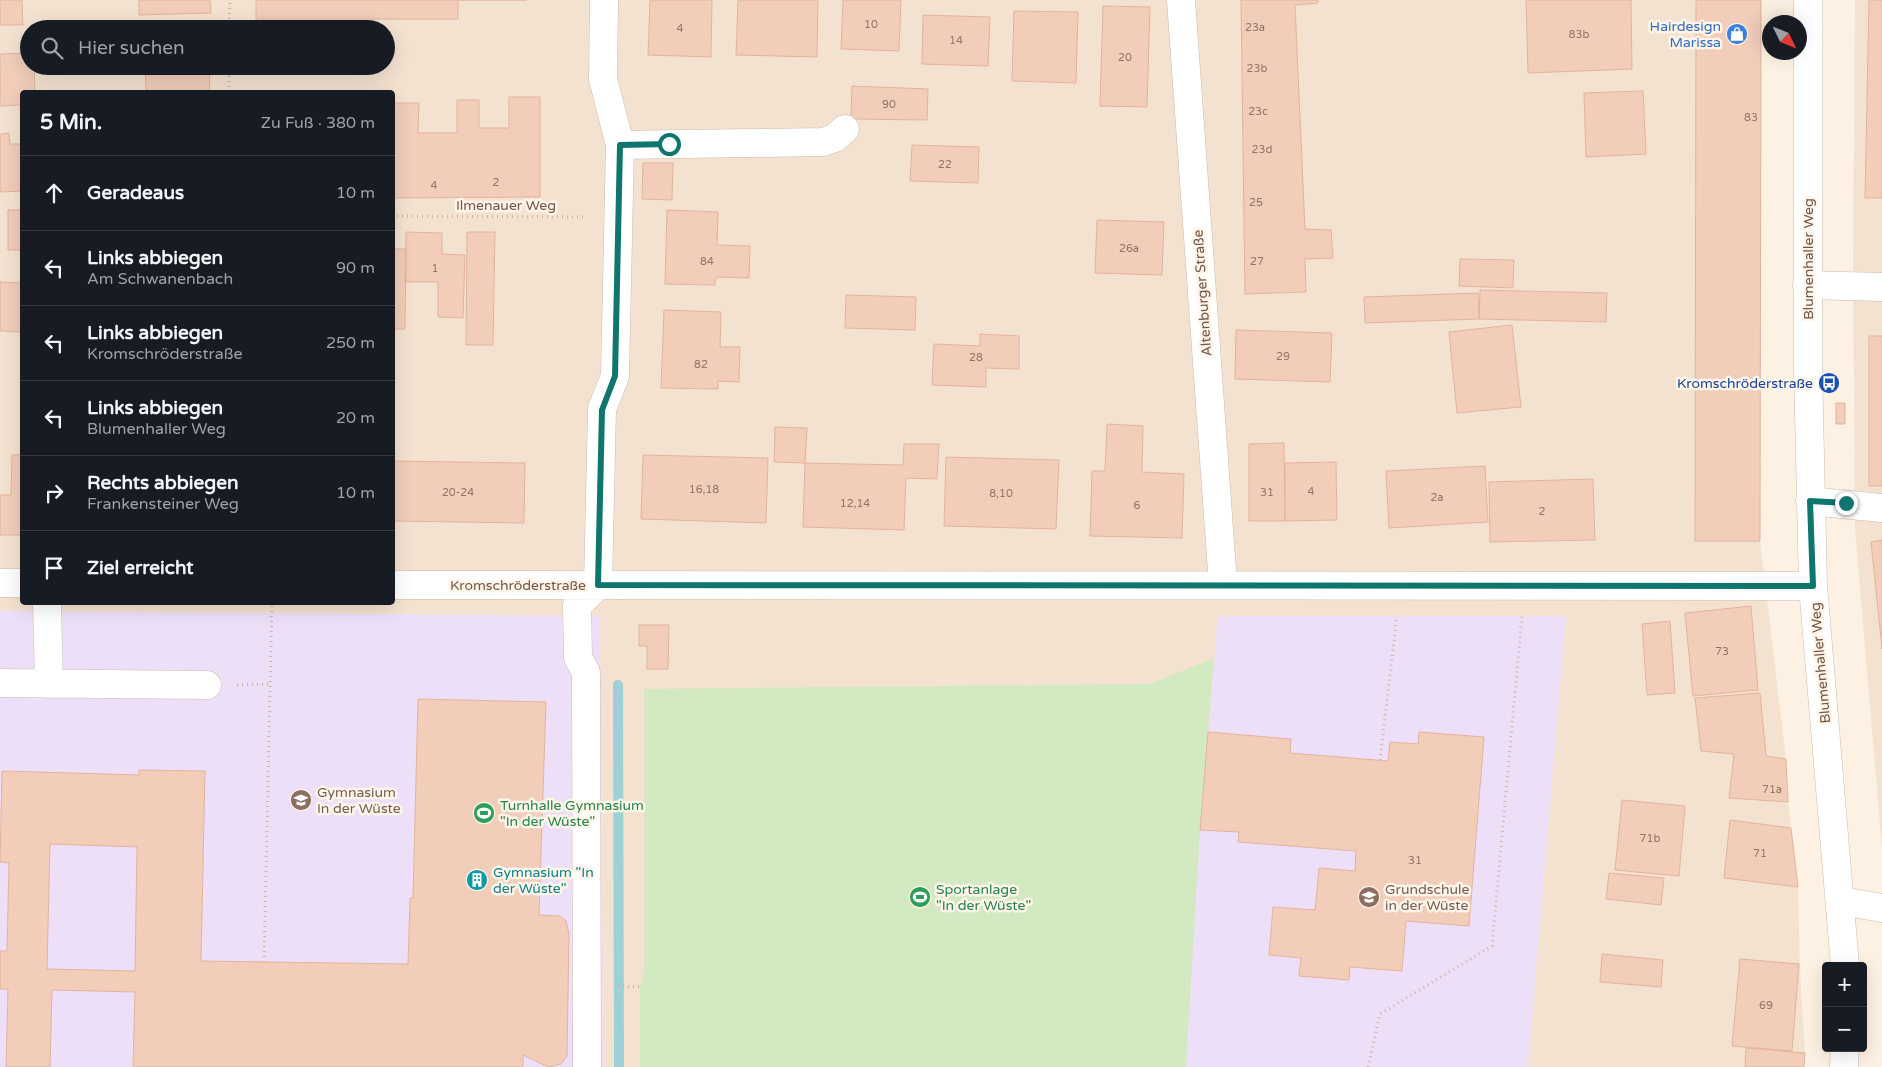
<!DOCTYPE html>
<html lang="de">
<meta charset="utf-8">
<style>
:root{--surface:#171b24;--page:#242831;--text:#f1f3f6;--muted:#9ea1a6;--line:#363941}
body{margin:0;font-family:"Varela Round",sans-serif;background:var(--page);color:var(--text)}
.controls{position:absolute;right:15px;bottom:15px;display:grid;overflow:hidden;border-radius:5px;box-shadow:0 5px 20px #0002}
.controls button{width:45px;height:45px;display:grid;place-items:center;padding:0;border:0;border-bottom:1px solid var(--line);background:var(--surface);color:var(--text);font:25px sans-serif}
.compass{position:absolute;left:1762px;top:15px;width:45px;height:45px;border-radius:50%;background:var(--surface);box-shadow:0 5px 20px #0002;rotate:133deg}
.stop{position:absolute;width:15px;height:15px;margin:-11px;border:4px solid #0f766e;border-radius:50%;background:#fff}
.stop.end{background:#0f766e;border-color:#fff;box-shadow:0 1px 5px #0008}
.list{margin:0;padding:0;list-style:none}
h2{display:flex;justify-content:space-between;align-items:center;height:65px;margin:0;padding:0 20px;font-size:21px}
h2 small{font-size:16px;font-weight:400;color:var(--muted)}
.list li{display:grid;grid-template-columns:32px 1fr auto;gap:15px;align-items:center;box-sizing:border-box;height:75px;padding:0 20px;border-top:1px solid var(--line)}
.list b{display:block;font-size:19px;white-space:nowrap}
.list p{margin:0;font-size:16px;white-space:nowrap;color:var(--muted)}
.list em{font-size:16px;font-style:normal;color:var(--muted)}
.icon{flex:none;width:28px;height:28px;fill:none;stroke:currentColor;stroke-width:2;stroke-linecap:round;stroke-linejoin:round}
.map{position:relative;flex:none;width:1882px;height:1067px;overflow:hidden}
.search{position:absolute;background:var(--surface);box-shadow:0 5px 20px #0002;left:20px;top:20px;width:375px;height:55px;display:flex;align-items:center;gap:12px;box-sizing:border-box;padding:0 18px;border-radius:28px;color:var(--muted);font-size:19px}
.panel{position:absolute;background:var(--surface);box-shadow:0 5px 20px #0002;left:20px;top:90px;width:375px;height:515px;border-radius:5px}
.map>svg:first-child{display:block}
.residential{fill:#f4e2d1;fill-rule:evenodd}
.education{fill:#eedff8}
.green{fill:#d3e9c1}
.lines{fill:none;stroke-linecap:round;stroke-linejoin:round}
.stream{stroke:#9dd1d7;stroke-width:10}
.building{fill:#f1cdba;stroke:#e4b39b;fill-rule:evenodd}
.minor-casing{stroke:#cfbaac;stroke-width:29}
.path{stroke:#d6b19e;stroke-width:3;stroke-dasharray:1 4;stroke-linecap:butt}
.minor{stroke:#fff;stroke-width:28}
.route{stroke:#0f766e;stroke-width:6}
.labels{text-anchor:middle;stroke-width:5;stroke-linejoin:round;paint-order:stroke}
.number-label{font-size:11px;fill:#937465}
.shop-label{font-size:14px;fill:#366cbe;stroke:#fff5e8;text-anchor:end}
.street-label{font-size:14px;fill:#745649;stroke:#fff5e8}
.transit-label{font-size:14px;fill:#164399;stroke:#fff5e8;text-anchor:end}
.education-label{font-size:14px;fill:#785e54;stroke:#fff5e8;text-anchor:start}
.leisure-label{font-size:14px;fill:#27864d;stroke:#fff5e8;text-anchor:start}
.culture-label{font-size:14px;fill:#0d838f;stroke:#fff5e8;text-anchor:start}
</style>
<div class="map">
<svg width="1882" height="1067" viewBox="0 0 1882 1067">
<rect width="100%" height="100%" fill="#fcf1e2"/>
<path class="residential" d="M0,0h1761l-1,541 26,218 2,43 10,85 2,81 5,85 -1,14h-1804zM29,29h357v37h-357zM22,92h370v510h-370z
M1855,0h27v847l-27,-317 -2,-264z"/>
<path class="education" d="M0,611l600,5 4,451h-604z
M1218,616h348l-38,451h-342l14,-237z"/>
<path class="green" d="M1214,658l-14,172 -14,237h-546v-80l4,-16v-282l506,-5z"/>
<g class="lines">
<path class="stream" d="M618,685l1,382"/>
</g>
<path class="building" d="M0,0h22l1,25h-23z
M139,0h71l1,13 -72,2z
M256,0h271h-69v19h-202z
M650,0h62l-1,57 -63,-2z
M738,0h80l-1,57 -81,-2z
M843,0h58l-2,51 -58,-2z
M1241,0h77v3l-23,2 10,224 26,1 2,28 -28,1 1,33 -61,2z
M1526,0h105l1,69 -104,4z
M1696,0h65l-1,541h-65z
M1869,0h13v198h-17z
M1103,6l47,1 -3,100 -47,-1z
M1014,11l64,1 -2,71 -64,-2z
M923,15l67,2 -2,49 -66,-2z
M29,53v13h5l1,26h-13v13l-22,1v-52z
M145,66h64l1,26h-64z
M852,86l76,3 -1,31 -76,-1z
M1643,91l3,63 -60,3 -2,-64z
M509,97h31v100l-148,1v-95h27l-1,30h39v-33h22v28h30z
M9,133l1,11h12v47l-22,1v-58z
M912,145l67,2 -1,36 -68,-2z
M643,163h30l-1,37 -30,-1z
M8,210h14v40h-14z
M667,210l51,2 -1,33 33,1 -1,32 -33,-1 -1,8 -50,-1z
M1097,220l67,2 -2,53 -67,-2z
M406,232l36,1v21l23,1 -2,63 -25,-1v-35h-33z
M467,232h28l-2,113h-27z
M392,249h14l-1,80h-13z
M1460,259l54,1 -1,28 -54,-2z
M0,282l22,1v49l-22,-1z
M1480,290l127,3 -1,29 -127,-3z
M1478,293l1,26 -114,4 -1,-26z
M846,295l70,2 -1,33 -70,-2z
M664,310l57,2 -1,35h20l-1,35 -21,-1v8l-57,-1z
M1512,325l9,82 -64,6 -8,-81z
M1236,330l96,3 -2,49 -95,-3z
M980,334l39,2v33l-33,-1v19l-54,-2 2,-41 46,2z
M1869,336h13v150h-13z
M1836,403h9v21h-9z
M1107,424l36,2 -1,46 42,2 -2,64 -92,-2 2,-65h13z
M775,427l32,1 -2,35 -31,-1z
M1284,443l1,78h-36v-77z
M904,444h35l-2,35 -31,-1 -2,52 -101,-3 2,-64 98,2z
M12,455h10v80h-22v-40h11z
M643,455l125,3 -2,65 -125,-4z
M946,457l113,3 -3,69 -112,-3z
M392,461l133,2 -1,60 -132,-2z
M1336,462l1,58 -52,1v-58z
M1485,466l3,56 -99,6 -3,-57z
M1593,479l2,61 -105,2 -1,-60z
M1882,540v109l-11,-107z
M1751,606l7,84 -65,6 -8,-83z
M1670,621l5,72 -28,2 -5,-71z
M639,625h30l-1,44h-21v-23h-8z
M1760,693l6,63 20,3 2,43 -59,-4 5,-44 -33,-3 -6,-53z
M418,699l128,3 -7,213 21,1 6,5 3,13 -2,122 -6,8 -13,3 -25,-12v12h-390l2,-75 -83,-2 -2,77h-44l2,-78h-8v-38h7l2,-88 -9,-1 2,-91 137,4v-5l66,1 -4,190 207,3 2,-66h3zM50,844l87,3 -2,124 -88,-2z
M1208,732l83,7 -1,14 98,8 2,-19 28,2 1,-12 65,5 -15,189 -63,-5 -4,50 -52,-4 -1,13 -50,-4 2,-18 -32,-3 4,-48 42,3 4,-42 36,3 1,-20 -118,-9 1,-10 -39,-2z
M1622,800l63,6 -6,70 -64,-6z
M1730,820l61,8 7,59 -74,-9z
M1609,873l55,5 -3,27 -55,-6z
M1602,954l61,6 -2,27 -61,-5z
M1740,959l59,5 -7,87 -60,-5z
M1746,1048l59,5 -1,14h-59z"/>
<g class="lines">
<g class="minor-casing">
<path id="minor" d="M1181,0l42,585
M1808,0v369l5,217 32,380
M620,145l203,-3 12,-4 10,-9
M1807,285l75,2
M1810,501l72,7
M0,583h22
M392,585l1421,1
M47,602l2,82
M0,683l207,2
M1841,901l41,7
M587,1067l-1,-395 -8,-14 -1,-52 21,-21 4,-176 13,-33 5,-231 -17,-66 1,-79
M1844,1067l1,-19"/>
</g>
<path class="path" d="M229,29l1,-29
M229,92v-26
M392,216l195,1
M237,685l34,-1
M1380,760l17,-144
M264,962l8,-360
M618,986l22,1
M1368,1067l12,-53 112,-68 30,-330"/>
<use href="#minor" class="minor"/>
</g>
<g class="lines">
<path class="route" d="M669,144l-49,1 -5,231 -13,34 -4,175 1215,1 -3,-85 36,2"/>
</g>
<defs>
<g id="shop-disc" transform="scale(1.125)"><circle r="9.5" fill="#3f7fe0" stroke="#fff5e8"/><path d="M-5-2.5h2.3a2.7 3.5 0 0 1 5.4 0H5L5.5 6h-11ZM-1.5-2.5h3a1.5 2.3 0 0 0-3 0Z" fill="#fff"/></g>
<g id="bus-disc" transform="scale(1.125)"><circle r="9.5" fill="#1a4fb4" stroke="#fff5e8"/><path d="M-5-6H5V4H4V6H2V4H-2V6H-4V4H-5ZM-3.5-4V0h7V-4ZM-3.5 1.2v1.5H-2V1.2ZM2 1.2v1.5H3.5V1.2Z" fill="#fff"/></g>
<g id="school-disc" transform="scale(1.125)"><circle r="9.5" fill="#8d6e63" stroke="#fff5e8"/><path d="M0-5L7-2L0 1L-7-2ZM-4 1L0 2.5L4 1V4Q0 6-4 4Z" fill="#fff"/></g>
<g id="stadium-disc" transform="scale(1.125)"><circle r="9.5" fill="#2e9e5b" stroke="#fff5e8"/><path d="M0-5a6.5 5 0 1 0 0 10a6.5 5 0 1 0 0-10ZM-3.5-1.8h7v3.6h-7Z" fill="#fff"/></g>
<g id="building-disc" transform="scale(1.125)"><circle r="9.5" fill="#0f9aa8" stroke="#fff5e8"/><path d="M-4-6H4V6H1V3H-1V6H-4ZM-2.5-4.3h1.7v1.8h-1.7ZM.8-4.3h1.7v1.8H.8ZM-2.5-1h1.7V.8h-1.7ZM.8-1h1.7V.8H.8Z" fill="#fff"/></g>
</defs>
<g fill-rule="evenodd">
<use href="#shop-disc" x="1737" y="34"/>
<use href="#bus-disc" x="1829" y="383"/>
<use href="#school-disc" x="301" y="800"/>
<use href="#stadium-disc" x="484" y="813"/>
<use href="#building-disc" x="477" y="880"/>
<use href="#stadium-disc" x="920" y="897"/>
<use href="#school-disc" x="1369" y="897"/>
</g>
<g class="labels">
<g class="number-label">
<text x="871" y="28">10</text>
<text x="1255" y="31">23a</text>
<text x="680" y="32">4</text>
<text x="1579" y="38">83b</text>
<text x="956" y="44">14</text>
<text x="1125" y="61">20</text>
<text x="1257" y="72">23b</text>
<text x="889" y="108">90</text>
<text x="1258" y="115">23c</text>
<text x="1751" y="121">83</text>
<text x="1262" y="153">23d</text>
<text x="945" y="168">22</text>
<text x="496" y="186">2</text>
<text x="434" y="189">4</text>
<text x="1256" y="206">25</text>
<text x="1129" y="252">26a</text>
<text x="707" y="265">84</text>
<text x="1257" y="265">27</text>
<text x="435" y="272">1</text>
<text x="1283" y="360">29</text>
<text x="976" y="361">28</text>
<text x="701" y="368">82</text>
<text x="704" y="493">16,18</text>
<text x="1311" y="495">4</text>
<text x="458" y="496">20-24</text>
<text x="1267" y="496">31</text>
<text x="1001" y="497">8,10</text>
<text x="1437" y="501">2a</text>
<text x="855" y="507">12,14</text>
<text x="1137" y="509">6</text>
<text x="1542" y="515">2</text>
<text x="1722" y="655">73</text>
<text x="1772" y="793">71a</text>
<text x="1650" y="842">71b</text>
<text x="1760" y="857">71</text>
<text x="1415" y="864">31</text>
<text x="1766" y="1009">69</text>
</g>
<g class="shop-label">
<text x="1721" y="31">Hairdesign<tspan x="1721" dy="16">Marissa</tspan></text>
</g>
<g class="street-label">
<text x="506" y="210">Ilmenauer Weg</text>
<text transform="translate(1808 259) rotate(-90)" y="5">Blumenhaller Weg</text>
<text transform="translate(1202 293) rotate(-94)" y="5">Altenburger Straße</text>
<text x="518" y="590">Kromschröderstraße</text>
<text transform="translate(1820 663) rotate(-95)" y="5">Blumenhaller Weg</text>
</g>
<g class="transit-label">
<text x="1813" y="388">Kromschröderstraße</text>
</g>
<g class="education-label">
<text x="317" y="797">Gymnasium<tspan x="317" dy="16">In der Wüste</tspan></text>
<text x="1385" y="894">Grundschule<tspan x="1385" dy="16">in der Wüste</tspan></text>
</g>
<g class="leisure-label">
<text x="500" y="810">Turnhalle Gymnasium<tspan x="500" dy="16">"In der Wüste"</tspan></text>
<text x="936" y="894">Sportanlage<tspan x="936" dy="16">"In der Wüste"</tspan></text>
</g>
<g class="culture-label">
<text x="493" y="877">Gymnasium "In<tspan x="493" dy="16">der Wüste"</tspan></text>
</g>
</g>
</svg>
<div class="controls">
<button>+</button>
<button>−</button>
</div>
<svg class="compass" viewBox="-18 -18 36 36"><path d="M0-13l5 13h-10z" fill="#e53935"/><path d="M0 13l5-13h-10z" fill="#9ea1a6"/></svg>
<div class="stop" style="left:669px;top:144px"></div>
<div class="stop end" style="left:1846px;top:503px"></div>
<div class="search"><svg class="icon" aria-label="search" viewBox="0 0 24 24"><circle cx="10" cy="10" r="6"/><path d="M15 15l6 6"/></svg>Hier suchen</div>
<section class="panel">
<h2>5 Min.<small>Zu Fuß · 380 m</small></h2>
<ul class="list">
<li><svg class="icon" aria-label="ahead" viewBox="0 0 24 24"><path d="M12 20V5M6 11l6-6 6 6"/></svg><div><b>Geradeaus</b></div><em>10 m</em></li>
<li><svg class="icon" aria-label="left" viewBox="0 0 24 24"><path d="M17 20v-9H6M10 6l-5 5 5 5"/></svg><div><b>Links abbiegen</b><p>Am Schwanenbach</p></div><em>90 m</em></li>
<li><svg class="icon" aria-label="left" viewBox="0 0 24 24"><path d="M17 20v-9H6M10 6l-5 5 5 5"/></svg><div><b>Links abbiegen</b><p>Kromschröderstraße</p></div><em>250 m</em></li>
<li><svg class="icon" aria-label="left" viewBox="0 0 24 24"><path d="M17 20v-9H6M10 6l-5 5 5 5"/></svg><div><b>Links abbiegen</b><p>Blumenhaller Weg</p></div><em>20 m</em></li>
<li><svg class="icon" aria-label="right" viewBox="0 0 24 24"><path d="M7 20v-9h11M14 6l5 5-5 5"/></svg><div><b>Rechts abbiegen</b><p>Frankensteiner Weg</p></div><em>10 m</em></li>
<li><svg class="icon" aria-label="arrive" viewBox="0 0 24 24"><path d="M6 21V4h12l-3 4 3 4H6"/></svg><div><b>Ziel erreicht</b></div></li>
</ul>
</section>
</div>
